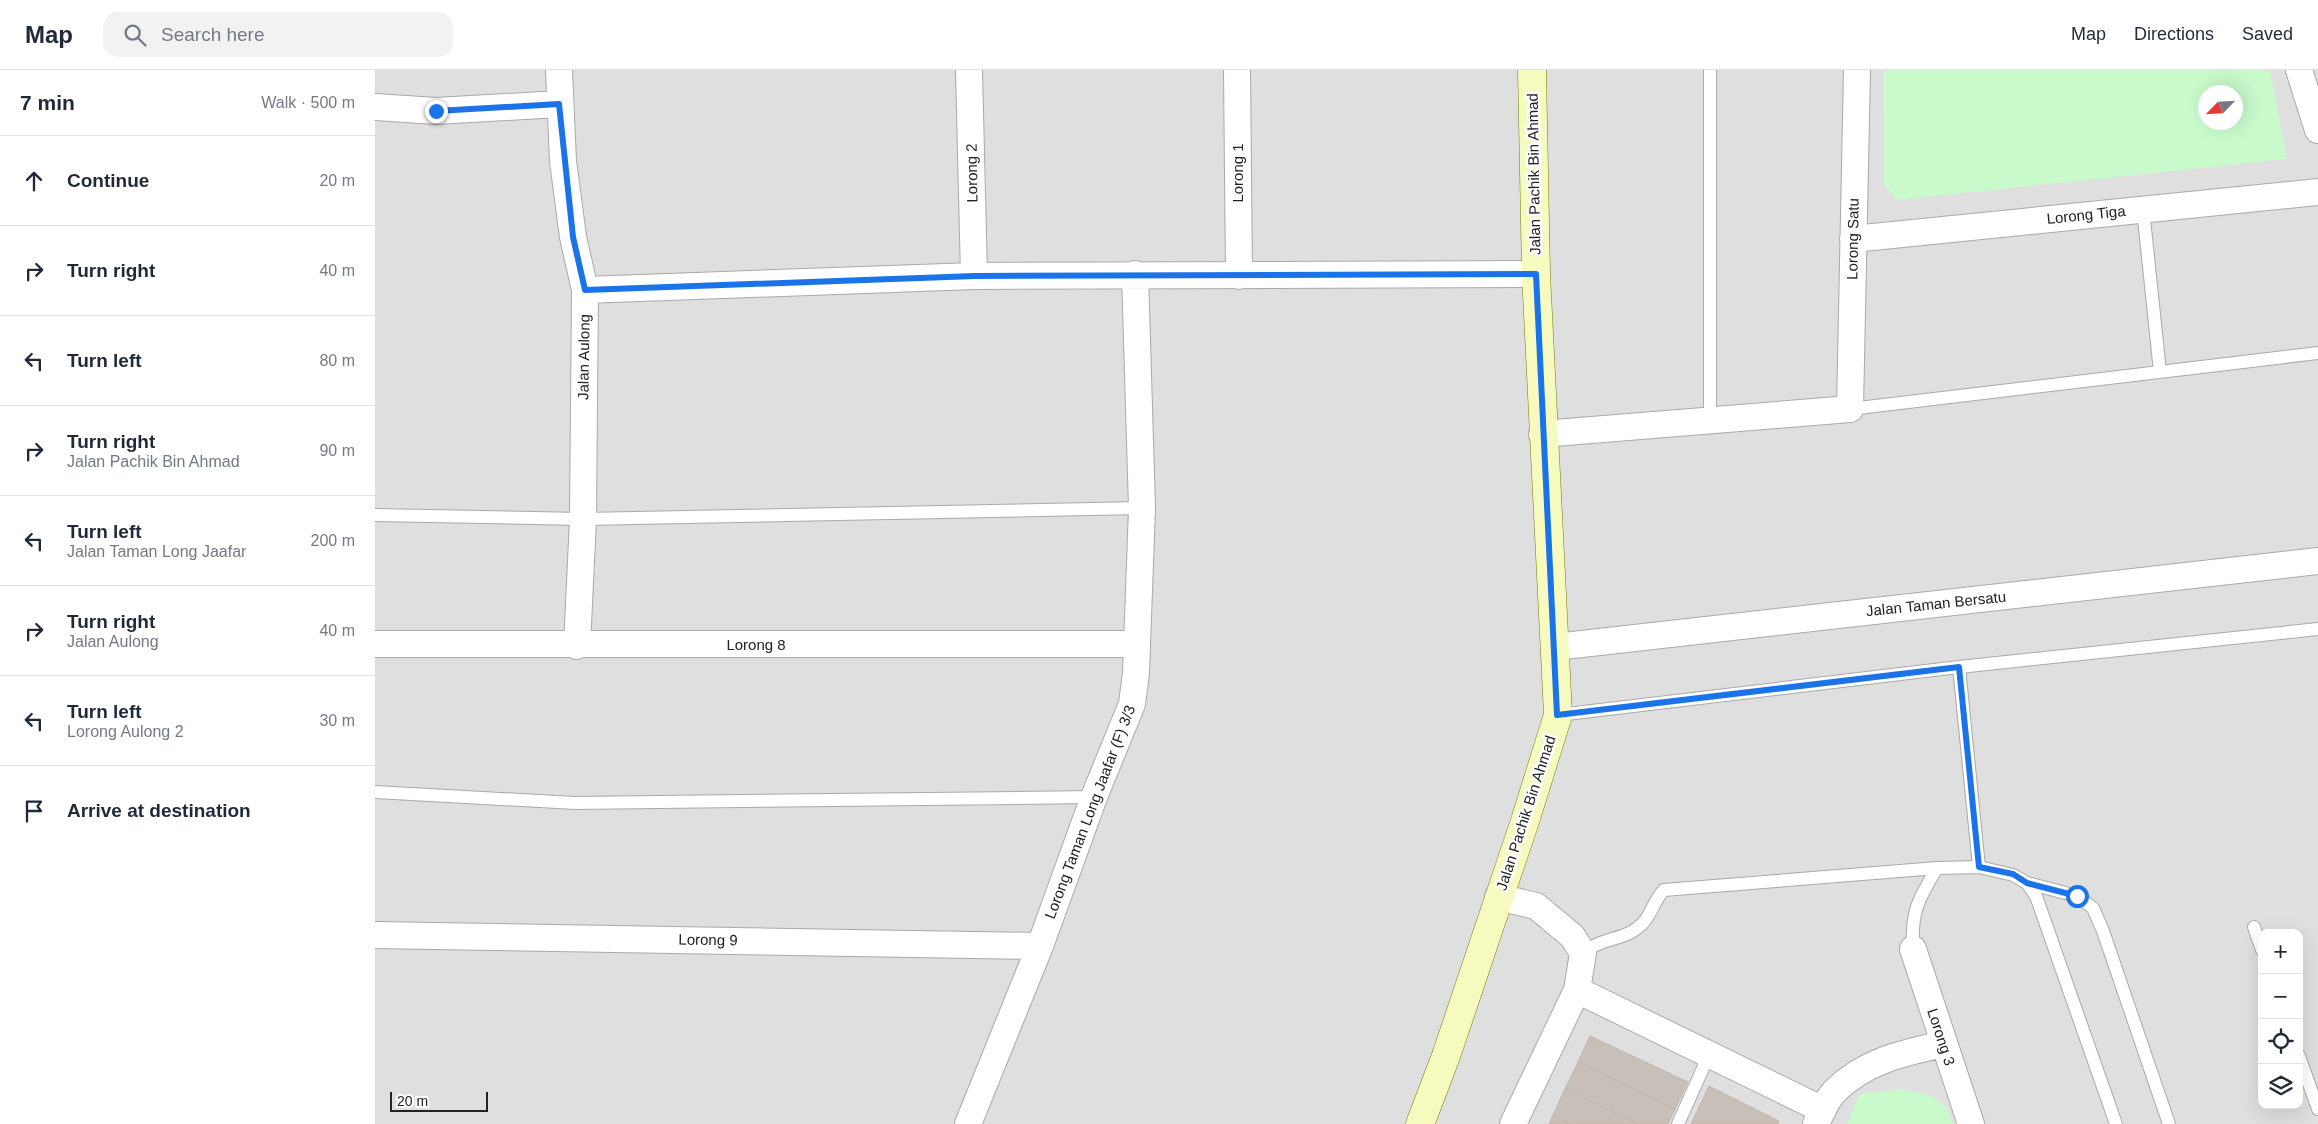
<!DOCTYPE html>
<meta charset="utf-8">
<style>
:root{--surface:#fff;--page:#f2f2f3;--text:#1f2937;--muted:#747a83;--line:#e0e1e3}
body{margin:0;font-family:Helvetica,sans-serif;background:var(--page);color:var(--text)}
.controls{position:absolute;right:15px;bottom:15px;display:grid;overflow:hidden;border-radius:10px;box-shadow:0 5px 20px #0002}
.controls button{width:45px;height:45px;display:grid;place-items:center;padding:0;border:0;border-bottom:1px solid var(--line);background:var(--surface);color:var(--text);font:25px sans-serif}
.compass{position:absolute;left:1823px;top:15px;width:45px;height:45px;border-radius:50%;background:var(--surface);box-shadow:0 5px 20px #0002;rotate:245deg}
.scale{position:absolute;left:15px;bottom:12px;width:98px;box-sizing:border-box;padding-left:5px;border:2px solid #222;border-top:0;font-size:14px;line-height:18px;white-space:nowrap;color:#222;-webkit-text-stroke:4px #fff;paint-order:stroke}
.stop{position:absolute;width:15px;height:15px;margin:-11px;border:4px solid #1a73e8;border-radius:50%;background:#fff}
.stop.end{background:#1a73e8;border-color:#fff;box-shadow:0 1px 5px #0008}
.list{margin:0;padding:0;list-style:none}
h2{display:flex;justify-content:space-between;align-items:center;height:65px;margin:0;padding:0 20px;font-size:21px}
h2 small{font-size:16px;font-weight:400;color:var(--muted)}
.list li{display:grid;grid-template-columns:32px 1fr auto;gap:15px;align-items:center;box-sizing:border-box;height:90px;padding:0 20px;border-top:1px solid var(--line)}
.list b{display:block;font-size:19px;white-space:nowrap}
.list p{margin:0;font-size:16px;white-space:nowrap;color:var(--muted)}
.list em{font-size:16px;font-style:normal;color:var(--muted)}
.icon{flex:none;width:28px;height:28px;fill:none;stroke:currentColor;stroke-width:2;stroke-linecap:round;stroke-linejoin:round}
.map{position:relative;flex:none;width:1943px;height:1054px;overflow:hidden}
header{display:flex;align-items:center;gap:30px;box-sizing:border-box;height:70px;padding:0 25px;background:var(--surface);border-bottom:1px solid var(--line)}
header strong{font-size:24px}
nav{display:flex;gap:28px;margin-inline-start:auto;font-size:18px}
.search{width:350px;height:45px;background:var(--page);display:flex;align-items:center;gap:12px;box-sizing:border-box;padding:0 18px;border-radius:15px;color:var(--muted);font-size:19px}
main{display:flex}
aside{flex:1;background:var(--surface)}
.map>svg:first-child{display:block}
.residential{fill:#e0dfdf;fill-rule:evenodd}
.park{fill:#c8facc;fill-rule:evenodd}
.building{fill:#c7bfb8;stroke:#c4b6ab}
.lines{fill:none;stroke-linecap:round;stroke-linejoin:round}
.lane-casing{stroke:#a9a9a9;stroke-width:14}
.street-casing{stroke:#a9a9a9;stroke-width:28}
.secondary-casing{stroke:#707d05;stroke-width:29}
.lane{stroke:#fff;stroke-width:12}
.street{stroke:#fff;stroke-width:26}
.secondary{stroke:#f7fabf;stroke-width:28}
.route{stroke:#1a73e8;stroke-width:6}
.labels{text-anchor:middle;stroke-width:5;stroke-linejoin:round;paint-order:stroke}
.street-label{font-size:15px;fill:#222;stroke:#fff}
</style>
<header>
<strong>Map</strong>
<div class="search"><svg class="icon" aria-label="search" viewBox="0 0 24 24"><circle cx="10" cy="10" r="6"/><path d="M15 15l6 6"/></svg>Search here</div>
<nav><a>Map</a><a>Directions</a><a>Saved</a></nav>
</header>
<main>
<aside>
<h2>7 min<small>Walk · 500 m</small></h2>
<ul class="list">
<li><svg class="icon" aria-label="ahead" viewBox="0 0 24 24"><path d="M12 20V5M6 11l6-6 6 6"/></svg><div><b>Continue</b></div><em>20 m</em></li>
<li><svg class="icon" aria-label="right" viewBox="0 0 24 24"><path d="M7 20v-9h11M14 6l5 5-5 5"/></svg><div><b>Turn right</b></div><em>40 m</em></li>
<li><svg class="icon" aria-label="left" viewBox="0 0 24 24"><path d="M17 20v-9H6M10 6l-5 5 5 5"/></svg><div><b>Turn left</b></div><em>80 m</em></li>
<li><svg class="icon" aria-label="right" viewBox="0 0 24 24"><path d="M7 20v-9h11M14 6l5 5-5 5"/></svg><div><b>Turn right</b><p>Jalan Pachik Bin Ahmad</p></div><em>90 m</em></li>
<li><svg class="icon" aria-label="left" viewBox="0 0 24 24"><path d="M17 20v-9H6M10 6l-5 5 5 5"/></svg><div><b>Turn left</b><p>Jalan Taman Long Jaafar</p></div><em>200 m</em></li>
<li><svg class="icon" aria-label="right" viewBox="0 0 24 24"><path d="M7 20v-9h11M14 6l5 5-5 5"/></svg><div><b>Turn right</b><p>Jalan Aulong</p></div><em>40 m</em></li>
<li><svg class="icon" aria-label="left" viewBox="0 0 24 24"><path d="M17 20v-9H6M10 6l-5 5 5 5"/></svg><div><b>Turn left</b><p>Lorong Aulong 2</p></div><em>30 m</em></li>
<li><svg class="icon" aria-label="arrive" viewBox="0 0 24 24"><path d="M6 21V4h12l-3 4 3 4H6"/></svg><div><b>Arrive at destination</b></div></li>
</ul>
</aside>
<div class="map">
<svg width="1943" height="1054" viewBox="0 0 1943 1054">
<rect width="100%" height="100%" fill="#f2efe9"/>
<path class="residential" d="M0,0h1943v1054h-1943zM1830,22h30v30h-30zM1887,863h37v172h-37z"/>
<path class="park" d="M1508,0h387l17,89 -390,41 -13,-15zM1830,22h30v30h-30z
M1527,1019l27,6 19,13 5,16h-106l13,-30z"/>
<path class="building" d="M1215,966l98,46 -13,27 -97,-47z
M1203,992l97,47 -7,15h-29l-74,-35z
M1334,1016l70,35 -1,3h-87z
M1190,1019l74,35h-68l-18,-9z
M1178,1045l18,9h-22z"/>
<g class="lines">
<g class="lane-casing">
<path id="lane" d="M1768,139l17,163
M1475,339l468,-56
M1335,349v-349
M0,445l208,4 559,-11
M1584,597l20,200
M1183,645l401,-48 359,-38
M0,722l200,11 519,-6
M1652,813l9,13 80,228
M1879,857l8,23
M1538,879c-2,-38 5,-49 24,-81l42,-1 34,8 14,8 50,13 16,12 10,23 66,193
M1208,883c4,-3 8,-6 13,-8 16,-8 33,-7 47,-22 9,-10 11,-23 21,-33l273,-22
M1924,986l19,53
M1303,1054l31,-69"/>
</g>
<g class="street-casing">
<path id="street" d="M184,0l4,91 10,76 12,53 -2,229 -6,127
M594,0l5,206
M862,0l2,206
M1924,0l19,60
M0,37l61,4 123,-7
M1478,169l465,-47
M210,220l389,-14 562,-2
M1167,364l308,-25 7,-339
M0,574h762
M1180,577l763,-86
M1123,827l38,9 36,30 11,17 -6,37 -64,134
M0,865l665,11
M1538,879l58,175
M1202,920l246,120
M593,1054l72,-178 54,-149 38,-93 4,-31 6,-165 -7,-234
M1441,1054c5,-11 11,-25 19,-33 30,-30 68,-38 108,-47"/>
</g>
<g class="secondary-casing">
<path id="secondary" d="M1045,1054l26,-68 79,-235 33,-106 -22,-441 -4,-204"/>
</g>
<use href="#lane" class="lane"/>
<use href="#street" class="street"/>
<use href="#secondary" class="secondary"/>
</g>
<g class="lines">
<path class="route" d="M61,41l123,-7 14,133 12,53 390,-14 561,-2 21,441 402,-48 20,200 34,7 14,9 50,13"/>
</g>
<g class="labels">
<g class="street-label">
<text transform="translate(597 103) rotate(-91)" y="5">Lorong 2</text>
<text transform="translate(863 103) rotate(-90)" y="5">Lorong 1</text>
<text transform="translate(1159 104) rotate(-91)" y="5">Jalan Pachik Bin Ahmad</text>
<text transform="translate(1711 145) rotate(-6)" y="5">Lorong Tiga</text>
<text transform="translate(1478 169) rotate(-89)" y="5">Lorong Satu</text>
<text transform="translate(209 287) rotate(-89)" y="5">Jalan Aulong</text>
<text transform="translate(1561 534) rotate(-6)" y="5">Jalan Taman Bersatu</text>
<text x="381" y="580">Lorong 8</text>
<text transform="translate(715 742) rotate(-69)" y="5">Lorong Taman Long Jaafar (F) 3/3</text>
<text transform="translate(1151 743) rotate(-72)" y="5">Jalan Pachik Bin Ahmad</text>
<text transform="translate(333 870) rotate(1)" y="5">Lorong 9</text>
<text transform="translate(1566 967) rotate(72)" y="5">Lorong 3</text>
</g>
</g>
</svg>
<div class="controls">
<button>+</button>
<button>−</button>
<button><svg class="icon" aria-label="locate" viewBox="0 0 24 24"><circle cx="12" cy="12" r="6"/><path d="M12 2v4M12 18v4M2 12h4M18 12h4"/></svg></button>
<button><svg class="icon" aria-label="layers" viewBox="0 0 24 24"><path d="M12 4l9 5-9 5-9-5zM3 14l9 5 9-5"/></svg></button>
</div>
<svg class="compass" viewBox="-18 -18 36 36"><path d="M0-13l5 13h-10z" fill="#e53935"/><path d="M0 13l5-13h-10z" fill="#747a83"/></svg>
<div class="scale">20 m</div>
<div class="stop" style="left:1702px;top:826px"></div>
<div class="stop end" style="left:61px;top:41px"></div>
</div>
</main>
